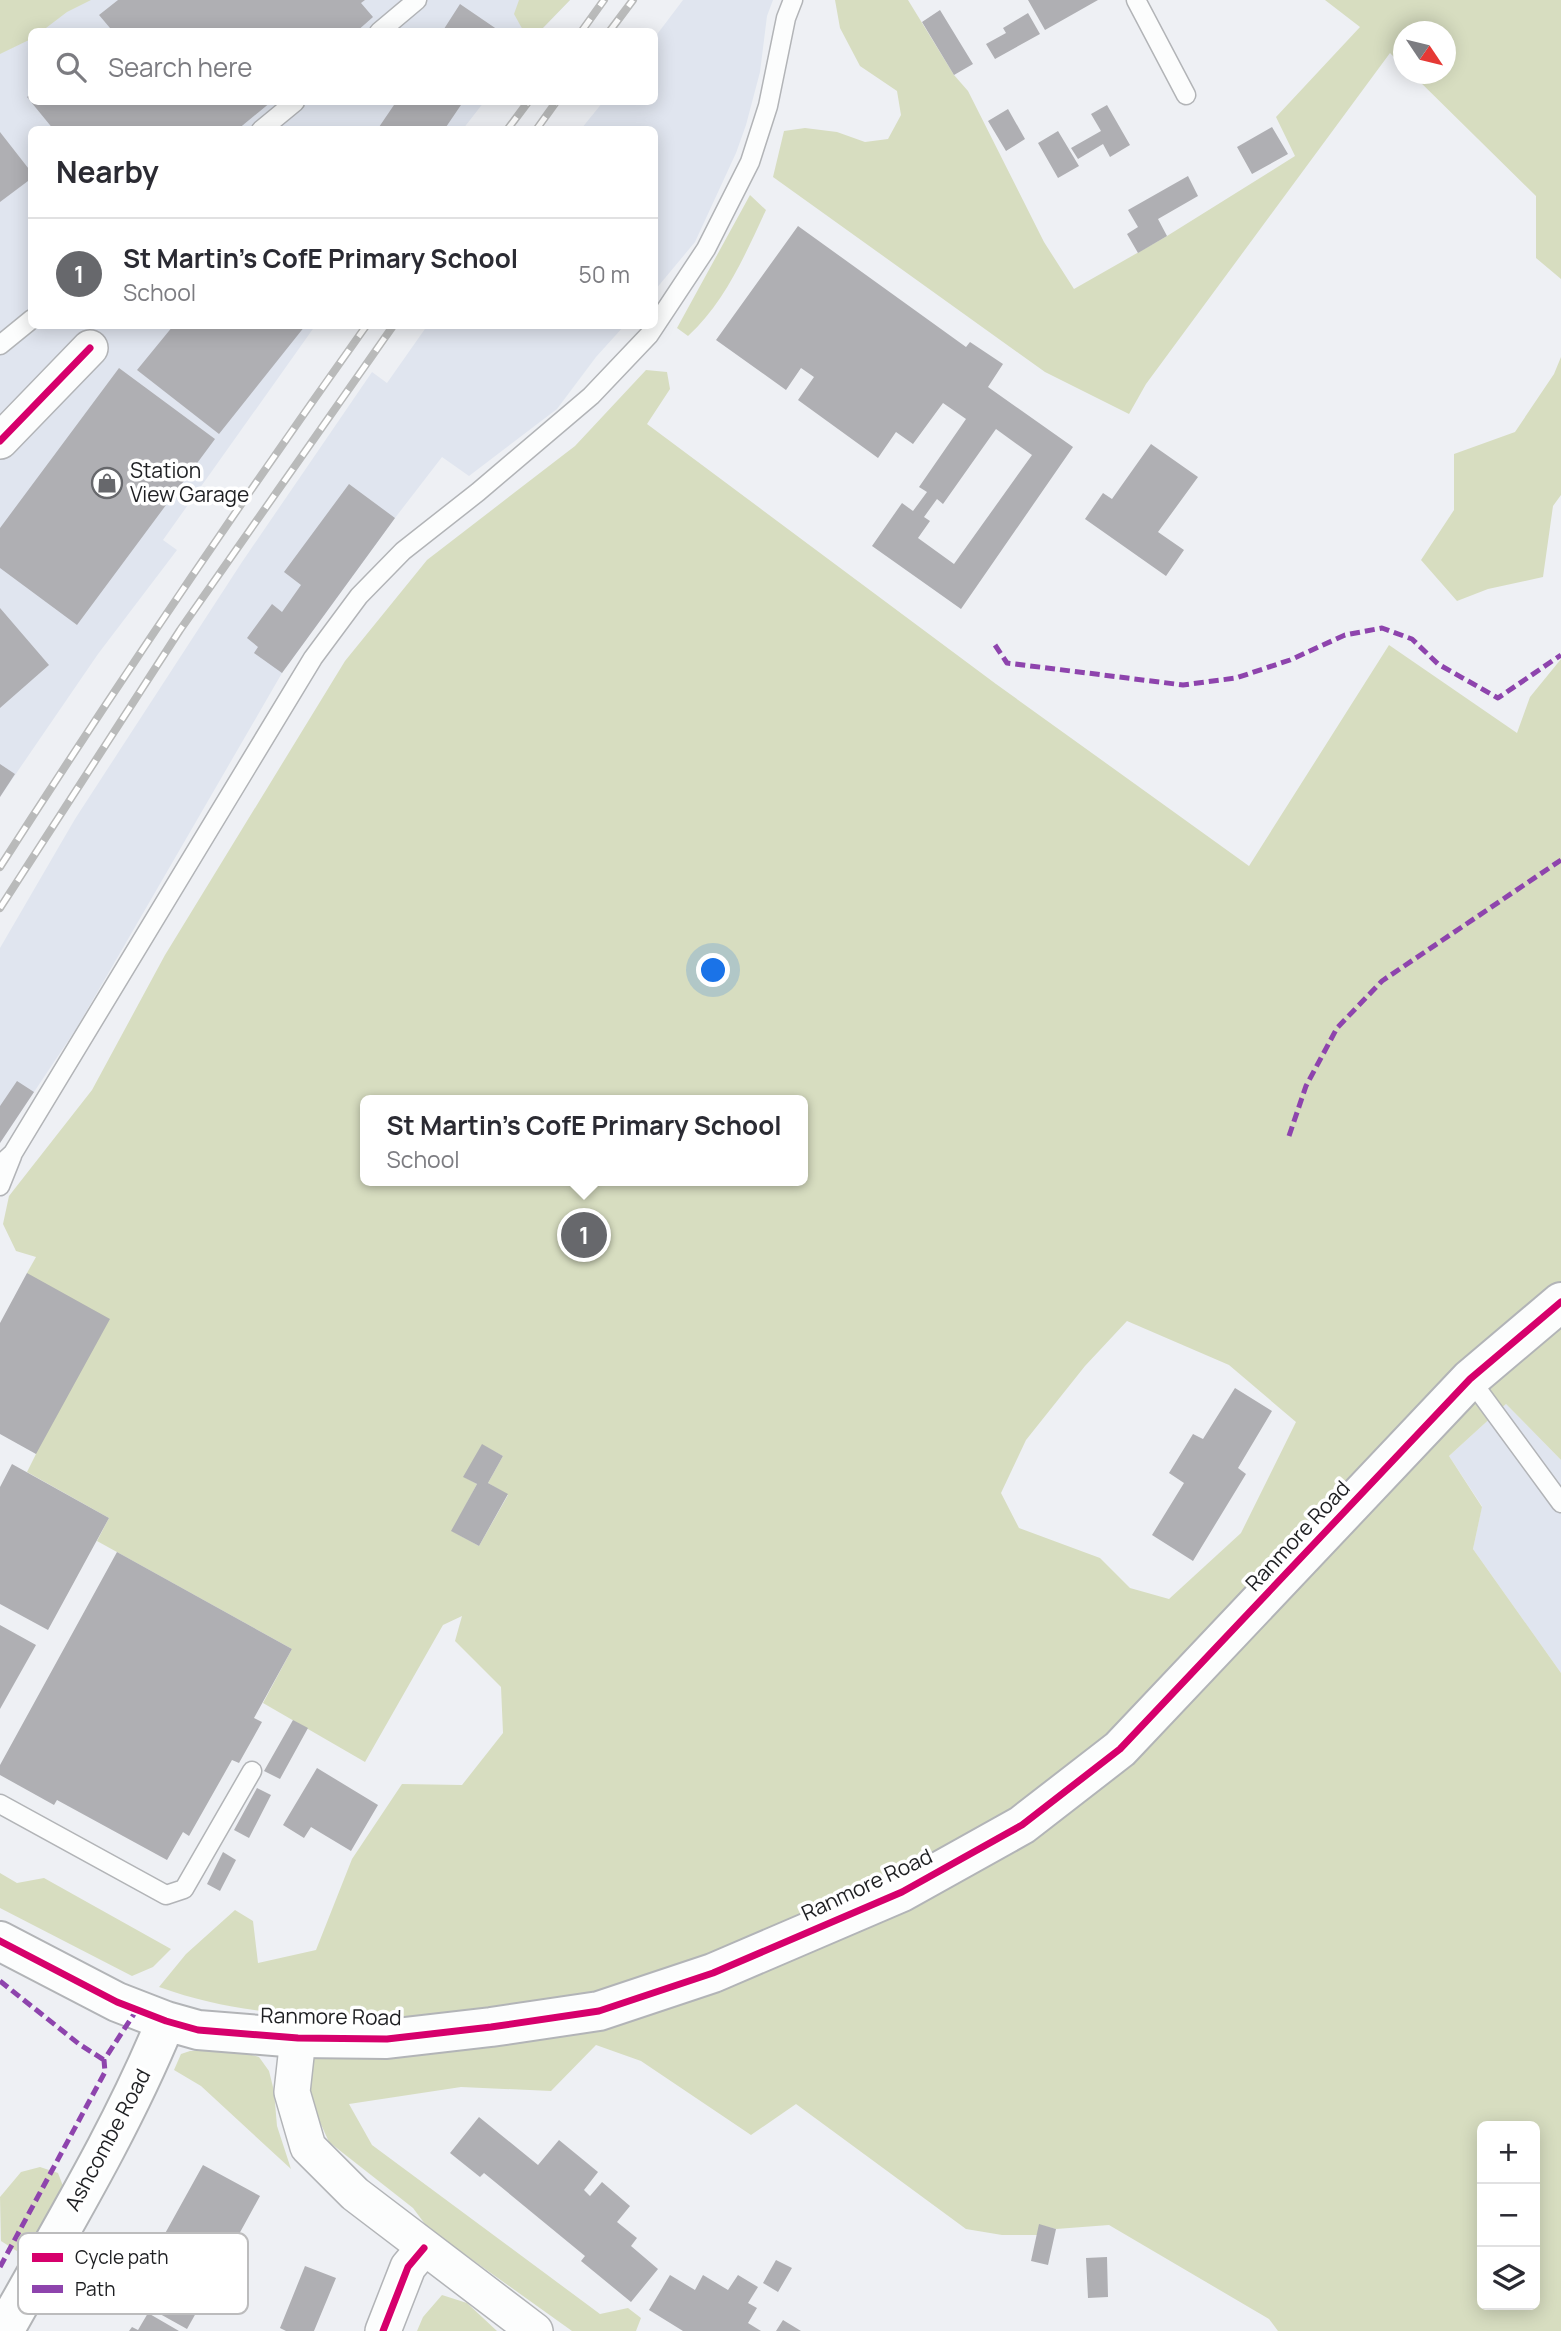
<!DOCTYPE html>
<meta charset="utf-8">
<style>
:root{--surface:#fff;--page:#f2f2f3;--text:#2b2b33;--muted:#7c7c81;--line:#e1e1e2;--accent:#67686c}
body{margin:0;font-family:Manrope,sans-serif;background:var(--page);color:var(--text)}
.controls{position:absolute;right:21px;bottom:21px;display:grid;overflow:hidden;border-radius:10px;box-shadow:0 4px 18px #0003}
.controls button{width:63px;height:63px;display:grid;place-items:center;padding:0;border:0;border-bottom:2px solid var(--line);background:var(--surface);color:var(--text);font:35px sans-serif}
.compass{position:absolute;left:1393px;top:21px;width:63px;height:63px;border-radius:50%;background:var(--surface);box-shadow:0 4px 18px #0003;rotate:125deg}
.you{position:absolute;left:714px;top:971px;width:24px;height:24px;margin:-18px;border:5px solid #fff;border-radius:50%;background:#1a73e8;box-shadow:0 0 0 10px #1a73e833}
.badge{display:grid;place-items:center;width:46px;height:46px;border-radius:50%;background:var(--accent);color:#fff;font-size:23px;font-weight:700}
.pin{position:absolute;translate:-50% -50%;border:4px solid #fff;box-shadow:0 2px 7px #0006}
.popup{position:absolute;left:360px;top:1095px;width:448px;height:91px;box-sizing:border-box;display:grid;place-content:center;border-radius:10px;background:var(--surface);filter:drop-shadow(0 2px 5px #0005);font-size:23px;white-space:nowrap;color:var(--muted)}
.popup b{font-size:26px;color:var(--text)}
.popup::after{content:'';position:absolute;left:50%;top:100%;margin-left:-14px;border:14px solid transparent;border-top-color:var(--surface)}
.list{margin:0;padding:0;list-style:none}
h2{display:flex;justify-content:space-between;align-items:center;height:91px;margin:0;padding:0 28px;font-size:30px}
h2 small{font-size:23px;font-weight:400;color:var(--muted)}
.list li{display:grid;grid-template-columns:46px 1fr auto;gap:21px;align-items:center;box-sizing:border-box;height:112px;padding:0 28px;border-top:2px solid var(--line)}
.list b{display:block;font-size:26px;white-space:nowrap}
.list p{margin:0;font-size:23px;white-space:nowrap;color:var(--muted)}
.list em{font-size:23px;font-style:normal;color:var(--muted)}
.icon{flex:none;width:38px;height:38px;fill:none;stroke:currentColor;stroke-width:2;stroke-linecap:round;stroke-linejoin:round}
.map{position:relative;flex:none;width:1561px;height:2331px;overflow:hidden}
.search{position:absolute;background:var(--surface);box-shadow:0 4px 18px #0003;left:28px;top:28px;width:630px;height:77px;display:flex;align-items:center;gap:18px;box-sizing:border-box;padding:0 24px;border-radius:10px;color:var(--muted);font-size:26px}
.panel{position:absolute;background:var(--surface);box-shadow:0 4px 18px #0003;left:28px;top:126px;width:630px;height:203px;border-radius:10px}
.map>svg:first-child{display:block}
.built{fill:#e0e5ef}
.green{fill:#d7ddc0;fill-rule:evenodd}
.building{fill:#afafb3;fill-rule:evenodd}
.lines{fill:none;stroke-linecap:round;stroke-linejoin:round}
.service-casing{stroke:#b2b4b7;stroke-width:21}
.minor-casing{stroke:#b2b4b7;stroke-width:38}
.tertiary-casing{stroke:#b2b4b7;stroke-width:42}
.service{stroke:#fcfdfd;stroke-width:18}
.minor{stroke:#fcfdfd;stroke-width:35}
.tertiary{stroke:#fcfdfd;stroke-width:38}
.rail-casing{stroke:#b9baba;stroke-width:8}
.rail{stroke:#fff;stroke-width:5;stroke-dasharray:16;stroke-linecap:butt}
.quiet{stroke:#8e44ad;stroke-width:5;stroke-dasharray:10 5;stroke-linecap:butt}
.cycleway-casing{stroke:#fff;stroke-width:11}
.cycleway{stroke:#d6006c;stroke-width:7}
.labels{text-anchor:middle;stroke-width:7;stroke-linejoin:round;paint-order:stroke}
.poi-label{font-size:21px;fill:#1e1f22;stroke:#fff;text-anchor:start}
.street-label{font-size:21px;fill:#1e1f22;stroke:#fff}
.key{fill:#fff;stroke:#bcbcbd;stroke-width:2}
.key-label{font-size:19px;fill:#1e1f22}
</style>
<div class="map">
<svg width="1561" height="2331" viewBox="0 0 1561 2331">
<rect width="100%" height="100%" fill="#eef0f4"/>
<path class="built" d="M0,0h570l-30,31 -508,1v70h452l-21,27 -431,1v196h283l-152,214 14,10 -79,104 -98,143z
M683,0h90l-6,16 -7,56 -14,53 -10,28 -41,89 -40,48 -1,-160 -73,-1 22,-27h51l1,-65z
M427,326h197l-28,31 -39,52 -88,67 -27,-19 -47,61 -113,155 -206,356 -76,114v-195l75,-129 167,-257 130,-190 15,11z
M1506,1404l55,56v213l-88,-124 9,-43 -33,-50z"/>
<path class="green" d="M0,0h91l-24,12 -25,19 -10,1 -1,7 -31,15z
M519,0h51l-30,31 -16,1 -10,-18z
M835,0h73l46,75 14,16 76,151 30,47 93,-53 128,-80 -19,-39 84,-90 -35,-27h236v279l-25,-21v-62l-124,-122h34v-42h-42l-1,34 -13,-13 -244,331 -17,30 -84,-42 -272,-195 11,-46 21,-3 32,4 28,10 23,-3 13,-24 -4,-24 -37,-25 -20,-38z
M750,195l16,15c-21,45 -41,92 -78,126l-11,-8z
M1561,357v138l-8,11 -10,71 -55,12 -31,12 -36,-41 33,-50v-56l61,-22 39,-58z
M646,370l21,2 3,17 -23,35 349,260 253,182 140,-221 128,88 13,-36 31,-38v801l-55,-56 -57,52 33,51 -9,42 88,124v658h-283l-9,-12 -160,-94 -53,4 -16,-4 -3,10h-35l-36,-6 -170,-125 -45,31 -110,-74 -45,-16 -45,46 -90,-4 -112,17 23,41 228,169 28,-6 13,10 -5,13h-64l-144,-103 -15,-20 -84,-66 -15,-33 -7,-28 7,-33 -2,-31c-56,-6 -100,-11 -153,-30l27,-33 49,-44 18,11 5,42 58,-13 36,-91 50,-75 60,1 41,-52 -2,-46 -46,-46 7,-25 -19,9 -78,137 -102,-59 29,-54 -195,-108 12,-23 -82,-46 9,-18 -9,-181 9,-16 -20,-6 -13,-27 6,-28 83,-106 73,-135 180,-294 82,-101 148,-114zM365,1100h438v81h-438zM1127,1321l102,44 67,57 -55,111 -72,66 -39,-11 -30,-30 -81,-30 -18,-35 25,-53 59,-74zM482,1445l21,11 -15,27 20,12 -29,51 -27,-15 25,-47 -13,-7zM1482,2126h53v179h-53z
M0,1873l17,10 27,-5 127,71 -18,18 -21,9 -132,-68z
M235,2050l24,7 10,14 5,20 3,35 14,43 -90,-83 -27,-16 7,-16 9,-3z
M40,2167l18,6 5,13 -19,50 -21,19 -22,-14 -1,-44 21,-25z
M442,2295l25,8 30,28h-80l6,-14z"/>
<path class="building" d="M118,0h247l-4,3 12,14 -17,15h-250l4,-4 -11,-13z
M1028,0h70l-53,30z
M460,4l41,28h-59z
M940,10l33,54 -19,11 -32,-53z
M1028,13l12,21 -45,25 -9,-15 20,-11 -3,-5z
M32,93v9h239l-34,28h-183l-27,-33z
M396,102h67l-19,28h-67z
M1107,105l23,40 -20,12 -7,-13 -25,15 -7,-11 30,-17 -10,-17z
M1008,109l17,30 -19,12 -18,-30z
M1272,127l16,27 -36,20 -15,-27z
M1058,131l21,35 -21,12 -20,-35z
M0,132l32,41v5l-32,24z
M1188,176l10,20 -40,23 9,17 -29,17 -11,-19 11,-7 -10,-17z
M798,226l168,121 4,-5 33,22 -15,23 85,60 -112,162 -89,-63 30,-43 11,8 14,-19 -8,-5 47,-68 -23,-16 -30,41 -17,-12 -18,26 -80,-58 16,-23 -13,-9 -15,22 -70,-50zM996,429l36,26 -78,109 -36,-26 12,-17 -6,-4 13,-18 6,5z
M173,326h132l-86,108 -82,-64z
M119,368l96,71 -138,186 -77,-57v-40z
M1151,444l47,33 -40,55 26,18 -18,26 -81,-57 18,-26 9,6z
M349,484l46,34 -113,155 -28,-20 4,-6 -11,-9 25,-34 10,8 19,-27 -17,-13z
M0,608l49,57 -49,43z
M0,764l15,10 -15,23z
M17,1081l17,11 -34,51v-37z
M27,1273l83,46 -74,135 -36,-20v-111z
M1235,1388l37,23 -34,57 8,6 -53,87 -41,-26 32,-52 -15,-10 24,-39 10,5z
M482,1444l21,12 -15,27 20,11 -29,52 -28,-15 26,-47 -14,-7z
M12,1464l97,54 -61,112 -48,-26v-117z
M117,1552l175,97 -38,69 8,4 -23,41 -7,-3 -43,76 -6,-4 -16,28 -110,-60 -3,5 -54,-30v-10z
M0,1625l36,20 -36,64z
M293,1720l15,8 -28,51 -16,-8z
M317,1768l61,37 -27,46 -40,-24 -7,11 -21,-13z
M257,1788l14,7 -22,43 -15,-8z
M223,1852l13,8 -16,31 -13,-7z
M479,2117l59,48 21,-25 39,32 -14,18 6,6 12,-14 28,24 -13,16 20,16 -6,8 27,23 -27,33 -50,-41 4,-5 -101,-83 -4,4 -30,-24z
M203,2165l57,31 -61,111 -57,-32z
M1039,2224l17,5 -8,36 -17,-4z
M1107,2257l1,40 -20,1 -2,-40z
M776,2260l16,8 -14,24 -15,-9z
M305,2266l31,12 -22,53h-28l-6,-3z
M670,2275l25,15 8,-15 25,15 10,-15 20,12 -10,16 9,5 -9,15 13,8h-78l-34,-21z
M151,2288l45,25 -9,16 -45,-25z
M148,2313l31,18h-50l3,-4 6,3z
M783,2320l18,11h-25z"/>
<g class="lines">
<g class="service-casing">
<path id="service" d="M1136,0l50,95
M379,32l38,-32
M261,130l34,-28
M0,345l32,-26
M0,1165l13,-12 300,-495 46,-62 44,-45 75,-59 113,-96 58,-61 57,-86 44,-87 18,-56 18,-88 7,-18
M0,1186l12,-30
M1470,1379l91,124
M0,1804l166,91 18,-6 68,-118"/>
</g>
<g class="minor-casing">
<path id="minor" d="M0,441l90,-93
M298,2038l-6,54 16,55 47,47 180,137
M383,2331l25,-64 16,-19"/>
</g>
<g class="tertiary-casing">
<path id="tertiary" d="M0,1941l117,61 49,19 32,9 100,8 89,1 104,-12 108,-16 114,-38 189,-81 120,-67 98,-76 350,-370 91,-77
M4,2331c57,-102 118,-202 162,-310"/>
</g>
<use href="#service" class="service"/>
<use href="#minor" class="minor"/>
<use href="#tertiary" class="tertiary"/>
<g class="rail-casing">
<path id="rail" d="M581,32l23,-32
M609,32l24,-32
M507,130l21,-28
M536,130l20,-28
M0,867c118,-184 240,-364 366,-541
M0,908l180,-278 213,-304"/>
</g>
<use href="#rail" class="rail"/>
<path class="quiet" d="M995,645l12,18 176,22 53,-7 54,-18 55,-25 37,-7 30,11 26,25 60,34 63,-43
M1289,1136l17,-50 31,-58 45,-47 179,-121
M0,1981l79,63 25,16
M0,2267l105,-195 -1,-12 32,-49"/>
<g class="cycleway-casing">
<path id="cycleway" d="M0,441l90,-93
M0,1941l117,61 49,19 32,9 100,8 89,1 104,-12 108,-16 114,-38 189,-81 120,-67 98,-76 350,-370 91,-77
M383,2331l25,-64 16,-19"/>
</g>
<use href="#cycleway" class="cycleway"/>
</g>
<defs>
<g id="shop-ring" transform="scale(1.575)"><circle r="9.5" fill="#fff" stroke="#67686c" stroke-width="1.5"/><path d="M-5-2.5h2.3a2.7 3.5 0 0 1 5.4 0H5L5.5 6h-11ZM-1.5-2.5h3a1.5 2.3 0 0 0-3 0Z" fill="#67686c"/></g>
</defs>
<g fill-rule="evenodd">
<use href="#shop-ring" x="107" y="483"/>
</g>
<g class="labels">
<g class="poi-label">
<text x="130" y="478">Station<tspan x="130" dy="24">View Garage</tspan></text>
</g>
<g class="street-label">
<text transform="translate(1298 1536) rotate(-47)" y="7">Ranmore Road</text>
<text transform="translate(867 1885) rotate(-25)" y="7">Ranmore Road</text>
<text transform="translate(331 2017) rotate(1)" y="7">Ranmore Road</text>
<text transform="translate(108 2140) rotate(-62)" y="7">Ashcombe Road</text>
</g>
</g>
<rect x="18" y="2233" width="230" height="81" rx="10" class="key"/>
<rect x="32" y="2253" width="31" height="9" fill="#d6006c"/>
<rect x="32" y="2285" width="31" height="8" fill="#8e44ad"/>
<g class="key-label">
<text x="75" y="2264">Cycle path</text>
<text x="75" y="2296">Path</text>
</g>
</svg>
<div class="controls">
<button>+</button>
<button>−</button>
<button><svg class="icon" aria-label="layers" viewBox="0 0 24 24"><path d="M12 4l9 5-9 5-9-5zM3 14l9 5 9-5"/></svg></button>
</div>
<svg class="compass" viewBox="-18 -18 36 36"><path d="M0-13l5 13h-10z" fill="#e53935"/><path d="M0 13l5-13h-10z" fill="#7c7c81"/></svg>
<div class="you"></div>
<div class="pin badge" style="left:584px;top:1235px">1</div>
<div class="popup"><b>St Martin's CofE Primary School</b>School</div>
<div class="search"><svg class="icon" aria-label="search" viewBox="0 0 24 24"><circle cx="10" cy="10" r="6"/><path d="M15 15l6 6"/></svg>Search here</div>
<section class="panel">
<h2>Nearby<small></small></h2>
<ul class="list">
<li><span class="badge">1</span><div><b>St Martin's CofE Primary School</b><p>School</p></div><em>50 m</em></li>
</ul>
</section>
</div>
